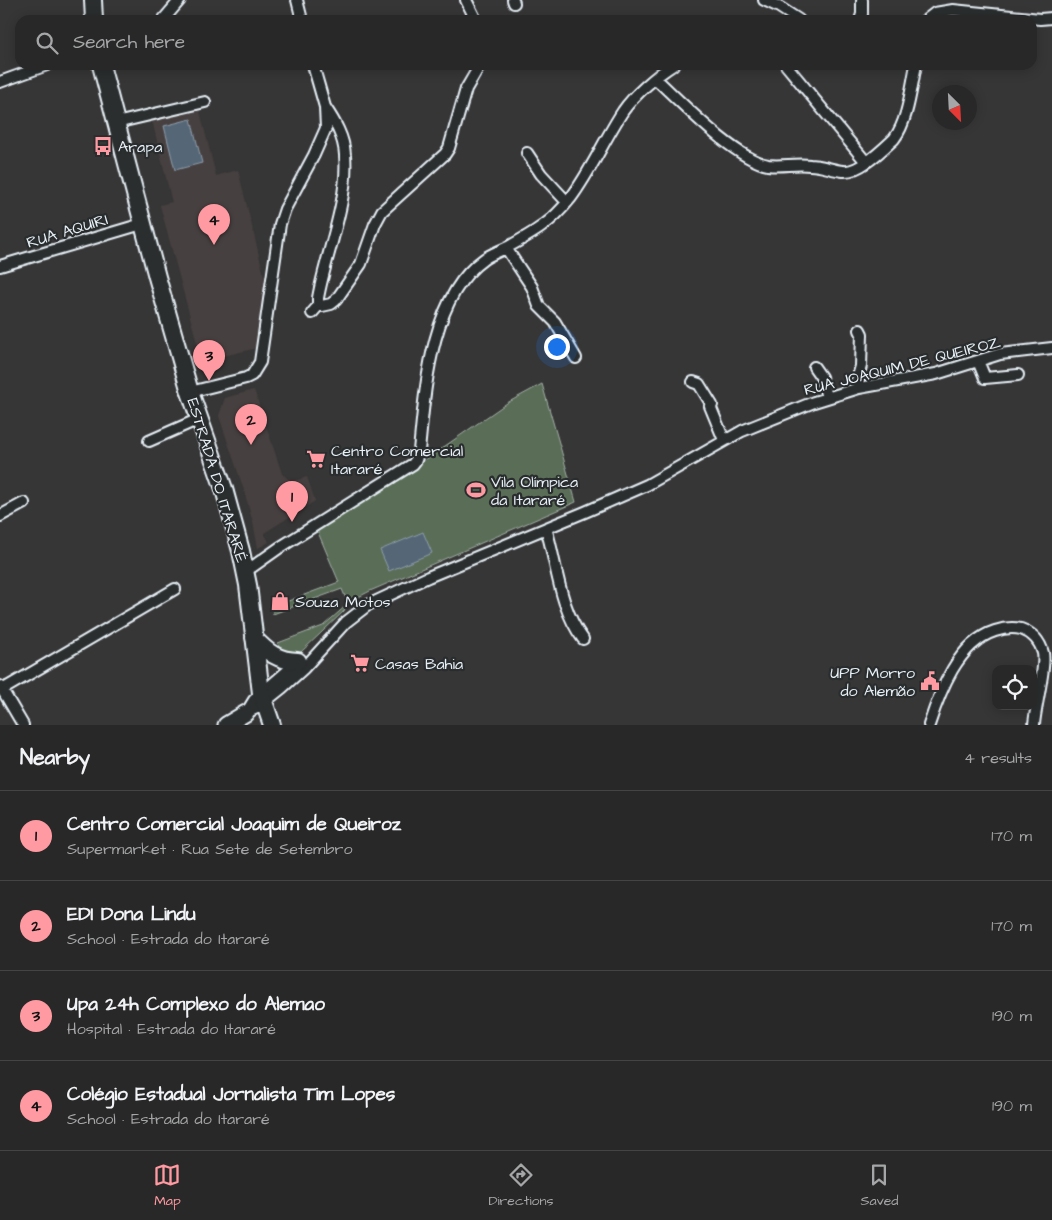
<!DOCTYPE html>
<meta charset="utf-8">
<style>
:root{--surface:#292828;--page:#353434;--text:#f1f3f6;--muted:#a5a6a8;--line:#454445;--accent:#ff9aa2}
body{margin:0;font-family:"Architects Daughter",sans-serif;background:var(--page);color:var(--text)}
.controls{position:absolute;right:15px;bottom:15px;display:grid;overflow:hidden;border-radius:10px;box-shadow:0 2px 12px #0003}
.controls button{width:45px;height:45px;display:grid;place-items:center;padding:0;border:0;border-bottom:1px solid var(--line);background:var(--surface);color:var(--text);font:25px sans-serif}
.compass{position:absolute;left:932px;top:85px;width:45px;height:45px;border-radius:50%;background:var(--surface);box-shadow:0 2px 12px #0003;rotate:156deg}
.you{position:absolute;left:556px;top:346px;width:18px;height:18px;margin:-12px;border:4px solid #fff;border-radius:50%;background:#1a73e8;box-shadow:0 0 0 8px #1a73e833}
.badge{display:grid;place-items:center;width:32px;height:32px;border-radius:50%;background:var(--accent);color:#111;font-size:16px;font-weight:700}
.pin{position:absolute;translate:-50% -41px;filter:drop-shadow(0 1px 2px #0008)}
.pin::after{content:'';position:absolute;top:26px;width:18px;height:15px;background:inherit;clip-path:polygon(0 0,100% 0,50% 100%)}
.list{margin:0;padding:0;list-style:none}
h2{display:flex;justify-content:space-between;align-items:center;height:65px;margin:0;padding:0 20px;font-size:21px}
h2 small{font-size:16px;font-weight:400;color:var(--muted)}
.list li{display:grid;grid-template-columns:32px 1fr auto;gap:15px;align-items:center;box-sizing:border-box;height:90px;padding:0 20px;border-top:1px solid var(--line)}
.list b{display:block;font-size:19px;white-space:nowrap}
.list p{margin:0;font-size:16px;white-space:nowrap;color:var(--muted)}
.list em{font-size:16px;font-style:normal;color:var(--muted)}
.icon{flex:none;width:28px;height:28px;fill:none;stroke:currentColor;stroke-width:2;stroke-linecap:round;stroke-linejoin:round}
.map{position:relative;flex:none;width:1052px;height:725px;overflow:hidden}
.search{position:absolute;background:var(--surface);box-shadow:0 2px 12px #0003;left:15px;right:15px;top:15px;height:55px;display:flex;align-items:center;gap:12px;box-sizing:border-box;padding:0 18px;border-radius:15px;color:var(--muted);font-size:19px}
.sheet{height:425px;background:var(--surface)}
nav{display:flex;justify-content:space-around;align-items:center;box-sizing:border-box;height:70px;border-top:1px solid var(--line);background:var(--surface);font-size:14px;color:var(--muted)}
nav a{display:grid;justify-items:center;gap:2px}
nav .on{color:var(--accent)}
.map>svg:first-child{display:block}
.built{fill:#464040}
.green{fill:#5a6d57;stroke:#a1afa8}
.water{fill:#546677;stroke:#8f9eab}
.lines{fill:none;stroke-linecap:round;stroke-linejoin:round}
.street-casing{stroke:#e8f1f8;stroke-width:14}
.secondary-casing{stroke:#e8f1f8;stroke-width:19}
.primary-casing{stroke:#e8f1f8;stroke-width:20}
.street{stroke:#2a2d2e;stroke-width:10}
.secondary{stroke:#2a2d2e;stroke-width:15}
.primary{stroke:#2a2d2e;stroke-width:16}
.labels{text-anchor:middle;stroke-width:4.5;stroke-linejoin:round;paint-order:stroke}
.poi-label{font-size:16px;fill:#e8f1f8;stroke:#2a2d2e;text-anchor:start}
.street-label{font-size:16px;fill:#e8f1f8;stroke:#2a2d2e}
</style>
<div class="map">
<svg width="1052" height="725" viewBox="0 0 1052 725">
<rect width="100%" height="100%" fill="#373636"/>
<filter id="ink" filterUnits="userSpaceOnUse"><feTurbulence type="fractalNoise" baseFrequency=".02" numOctaves="2"/><feDisplacementMap in="SourceGraphic" scale="10" xChannelSelector="R" yChannelSelector="G"/><feConvolveMatrix kernelMatrix="1 2 1 2 8 2 1 2 1" color-interpolation-filters="sRGB"/></filter>
<g filter="url(#ink)">
<path class="built" d="M199,108l17,68 22,-6 28,114 -9,64 -55,13 -42,-156 12,-3 -20,-82z
M254,390l28,84 10,8 15,-5 8,24 -51,32 5,9 -11,6 -5,-26 -10,-35 -24,-71 6,-18z"/>
<path class="green" d="M542,384l34,118 -206,89c-9,5 -23,10 -26,20l-43,41 -3,2 -18,-3 -2,-8 45,-17 25,-22 -6,-15 -69,25 -1,-7 67,-25 -22,-52 82,-52 108,-75z"/>
<path class="water" d="M191,119l11,44 -27,7 -11,-44z
M423,532l9,21 -43,18 -9,-21z"/>
<g class="lines">
<g class="street-casing">
<path id="street" d="M297,0l5,20
M466,0l10,20
M513,0l1,3
M764,0l15,7 20,13
M163,20l17,-20
M860,20l2,-6v-14
M926,20l9,-7 18,-3 87,9 12,-1
M786,65l80,97
M656,79c25,23 79,80 112,86 13,2 28,-2 42,0 11,0 22,5 33,6 16,2 39,-21 51,-32 14,-18 17,-51 22,-74
M0,82l47,-17
M325,107c10,15 19,30 20,48 4,46 -19,98 -27,143v5l4,3 9,-2 5,-4 25,-36 14,-40 7,-13 63,-57 4,-6 17,-59 14,-24
M116,123l89,-21
M527,153l14,21 26,28
M506,248l26,39 7,19 16,16 21,36
M0,266l142,-42
M312,313l7,-8
M978,361l7,17 33,-3
M814,367l7,10 6,20
M693,382l6,2 13,21 -2,1 14,34
M859,388l-2,-8 4,-14 1,-32 -2,-4
M190,392l56,-14 6,-3 8,-13 20,-138 5,-15 29,-54 12,-27 -1,-21 -12,-42
M149,441l50,-22
M0,516l24,-13
M546,528c11,37 13,79 37,111
M245,572l34,-24 134,-84 3,-4 3,-9c6,-60 11,-154 65,-192 7,-5 16,-8 24,-12 27,-15 43,-24 62,-48 21,-28 34,-59 53,-88 11,-16 34,-36 50,-46
M0,686l23,39
M2,690l173,-101
M246,713l11,-5 25,-20 22,-20 42,-46 22,-17 60,-28 157,-65 62,-27 95,-54 72,-29 45,-14 77,-14 64,-20 52,-6
M246,713l8,-13 46,-40
M929,725c11,-34 29,-82 66,-94 9,-3 16,-4 26,-2 11,4 19,12 22,24 3,14 -8,55 -9,72"/>
</g>
<g class="secondary-casing">
<path id="secondary" d="M226,725l20,-12"/>
</g>
<g class="primary-casing">
<path id="primary" d="M93,0l1,20
M101,65l56,212 33,115 34,97 17,62 7,34 13,108 11,32
M254,638c13,14 24,23 44,23"/>
</g>
<use href="#street" class="street"/>
<use href="#secondary" class="secondary"/>
<use href="#primary" class="primary"/>
</g>
</g>
<defs>
<g id="bus-bare" transform="scale(1.5)"><path d="M-5-6H5V4H4V6H2V4H-2V6H-4V4H-5ZM-3.5-4V0h7V-4ZM-3.5 1.2v1.5H-2V1.2ZM2 1.2v1.5H3.5V1.2Z" fill="#ff9aa2" stroke="#2a2d2e" stroke-width="2.5" paint-order="stroke"/></g>
<g id="supermarket-bare" transform="scale(1.5)"><path d="M-6-5.5h2.5l.6 2H6L4.5 2H-2.5L-4.4-4H-6ZM-1.5 3.2a1.3 1.3 0 1 0 .1 0ZM3 3.2a1.3 1.3 0 1 0 .1 0Z" fill="#ff9aa2" stroke="#2a2d2e" stroke-width="2.5" paint-order="stroke"/></g>
<g id="stadium-bare" transform="scale(1.5)"><path d="M0-5a6.5 5 0 1 0 0 10a6.5 5 0 1 0 0-10ZM-3.5-1.8h7v3.6h-7Z" fill="#ff9aa2" stroke="#2a2d2e" stroke-width="2.5" paint-order="stroke"/></g>
<g id="shop-bare" transform="scale(1.5)"><path d="M-5-2.5h2.3a2.7 3.5 0 0 1 5.4 0H5L5.5 6h-11ZM-1.5-2.5h3a1.5 2.3 0 0 0-3 0Z" fill="#ff9aa2" stroke="#2a2d2e" stroke-width="2.5" paint-order="stroke"/></g>
<g id="civic-bare" transform="scale(1.5)"><path d="M-.6-6.5H3V-4.5H.6V-3L4-1V1h2V6H-6V1h2V-1L-.6-3ZM-1.2 2.5V6h2.4V2.5Z" fill="#ff9aa2" stroke="#2a2d2e" stroke-width="2.5" paint-order="stroke"/></g>
</defs>
<g fill-rule="evenodd">
<use href="#bus-bare" x="103" y="146"/>
<use href="#supermarket-bare" x="316" y="459"/>
<use href="#stadium-bare" x="476" y="490"/>
<use href="#shop-bare" x="280" y="601"/>
<use href="#supermarket-bare" x="360" y="663"/>
<use href="#civic-bare" x="930" y="681"/>
</g>
<g class="labels">
<g class="poi-label">
<text x="118" y="152">Arapa</text>
<text x="331" y="456">Centro Comercial<tspan x="331" dy="18">Itararé</tspan></text>
<text x="491" y="487">Vila Olímpica<tspan x="491" dy="18">da Itararé</tspan></text>
<text x="295" y="607">Souza Motos</text>
<text x="375" y="669">Casas Bahia</text>
<text x="915" y="678" text-anchor="end">UPP Morro<tspan x="915" dy="18">do Alemão</tspan></text>
</g>
<g class="street-label">
<text transform="translate(67 230) rotate(-17)" y="6">RUA AQUIRI</text>
<text transform="translate(902 365) rotate(-14)" y="6">RUA JOAQUIM DE QUEIROZ</text>
<text transform="translate(218 480) rotate(73)" y="6">ESTRADA DO ITARARÉ</text>
</g>
</g>
</svg>
<div class="controls">
<button><svg class="icon" aria-label="locate" viewBox="0 0 24 24"><circle cx="12" cy="12" r="6"/><path d="M12 2v4M12 18v4M2 12h4M18 12h4"/></svg></button>
</div>
<svg class="compass" viewBox="-18 -18 36 36"><path d="M0-13l5 13h-10z" fill="#e53935"/><path d="M0 13l5-13h-10z" fill="#a5a6a8"/></svg>
<div class="you"></div>
<div class="pin badge" style="left:292px;top:522px">1</div>
<div class="pin badge" style="left:251px;top:445px">2</div>
<div class="pin badge" style="left:209px;top:381px">3</div>
<div class="pin badge" style="left:214px;top:245px">4</div>
<div class="search"><svg class="icon" aria-label="search" viewBox="0 0 24 24"><circle cx="10" cy="10" r="6"/><path d="M15 15l6 6"/></svg>Search here</div>
</div>
<section class="sheet">
<h2>Nearby<small>4 results</small></h2>
<ul class="list">
<li><span class="badge">1</span><div><b>Centro Comercial Joaquim de Queiroz</b><p>Supermarket · Rua Sete de Setembro</p></div><em>170 m</em></li>
<li><span class="badge">2</span><div><b>EDI Dona Lindu</b><p>School · Estrada do Itararé</p></div><em>170 m</em></li>
<li><span class="badge">3</span><div><b>Upa 24h Complexo do Alemao</b><p>Hospital · Estrada do Itararé</p></div><em>190 m</em></li>
<li><span class="badge">4</span><div><b>Colégio Estadual Jornalista Tim Lopes</b><p>School · Estrada do Itararé</p></div><em>190 m</em></li>
</ul>
</section>
<nav>
<a class="on"><svg class="icon" aria-label="map" viewBox="0 0 24 24"><path d="M3 6l6-2 6 2 6-2v14l-6 2-6-2-6 2zM9 4v14M15 6v14"/></svg>Map</a>
<a><svg class="icon" aria-label="directions" viewBox="0 0 24 24"><path d="M12 3l9 9-9 9-9-9zM9 14v-3h6M13 9l2 2-2 2"/></svg>Directions</a>
<a><svg class="icon" aria-label="saved" viewBox="0 0 24 24"><path d="M7 4h10v16l-5-4-5 4z"/></svg>Saved</a>
</nav>
